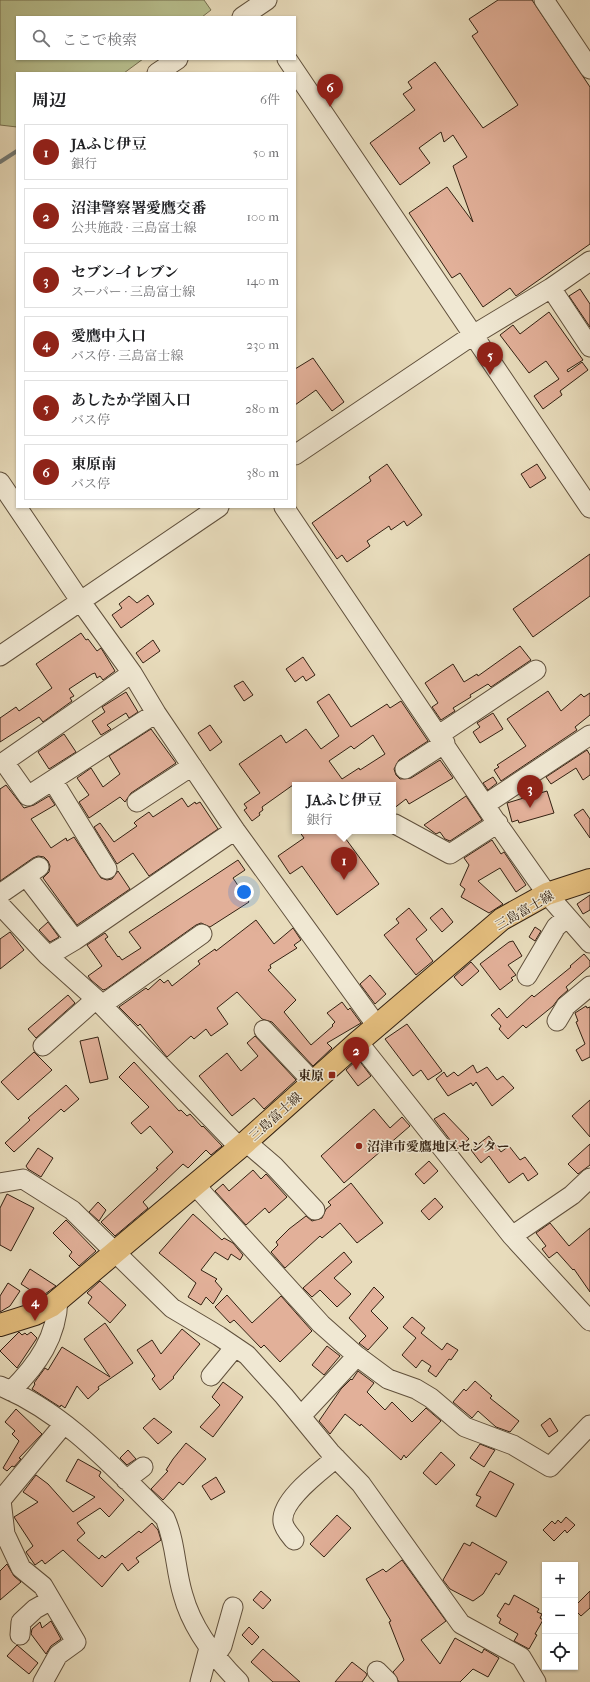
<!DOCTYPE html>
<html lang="ja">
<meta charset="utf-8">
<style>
:root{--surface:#fff;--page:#f2f2f2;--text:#202124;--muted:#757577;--line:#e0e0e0;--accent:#8f2418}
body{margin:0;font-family:"IM FELL French Canon","Noto Serif JP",serif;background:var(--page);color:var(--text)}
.controls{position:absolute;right:12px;bottom:12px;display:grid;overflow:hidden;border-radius:0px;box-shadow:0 1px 3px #0004}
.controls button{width:36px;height:36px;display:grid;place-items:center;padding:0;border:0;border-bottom:1px solid var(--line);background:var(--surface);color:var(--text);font:20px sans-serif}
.you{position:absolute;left:244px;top:892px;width:14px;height:14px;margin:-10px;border:3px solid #fff;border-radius:50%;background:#1a73e8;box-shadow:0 0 0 6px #1a73e833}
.badge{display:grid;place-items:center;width:26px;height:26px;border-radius:50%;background:var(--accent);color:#fff;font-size:13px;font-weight:700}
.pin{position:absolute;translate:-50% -33px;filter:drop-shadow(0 1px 2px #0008)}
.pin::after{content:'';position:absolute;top:21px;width:14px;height:12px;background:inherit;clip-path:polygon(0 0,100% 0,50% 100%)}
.popup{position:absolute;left:292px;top:782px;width:104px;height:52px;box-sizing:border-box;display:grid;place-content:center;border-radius:0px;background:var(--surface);filter:drop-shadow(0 1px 3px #0005);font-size:13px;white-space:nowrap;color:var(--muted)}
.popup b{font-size:15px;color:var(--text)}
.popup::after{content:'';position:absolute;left:50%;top:100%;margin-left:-8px;border:8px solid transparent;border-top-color:var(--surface)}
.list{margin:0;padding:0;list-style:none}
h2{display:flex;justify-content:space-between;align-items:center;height:52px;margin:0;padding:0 16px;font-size:17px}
h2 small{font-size:13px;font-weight:400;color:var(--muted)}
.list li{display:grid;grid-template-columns:26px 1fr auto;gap:12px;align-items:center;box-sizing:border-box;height:56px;margin:0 8px 8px;padding:0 8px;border:1px solid var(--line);border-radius:0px}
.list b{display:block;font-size:15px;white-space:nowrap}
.list p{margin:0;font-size:13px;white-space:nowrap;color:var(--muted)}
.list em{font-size:13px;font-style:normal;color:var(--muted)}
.icon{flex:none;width:22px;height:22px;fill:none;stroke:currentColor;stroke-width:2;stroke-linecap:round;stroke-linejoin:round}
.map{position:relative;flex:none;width:590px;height:1682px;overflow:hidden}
.search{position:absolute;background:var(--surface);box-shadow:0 1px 3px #0004;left:16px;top:16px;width:280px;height:44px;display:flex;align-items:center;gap:10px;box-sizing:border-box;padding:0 14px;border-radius:0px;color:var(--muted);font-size:15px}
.panel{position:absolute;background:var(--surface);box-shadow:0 1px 3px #0004;left:16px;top:72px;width:280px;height:436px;border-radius:0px}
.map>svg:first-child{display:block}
.green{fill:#b8c08f;stroke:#767050}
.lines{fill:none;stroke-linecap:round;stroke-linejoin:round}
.stream{stroke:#737c79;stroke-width:4}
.building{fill:#e2b099;stroke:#332112;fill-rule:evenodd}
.minor-casing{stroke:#60503c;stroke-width:21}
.major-casing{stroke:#332112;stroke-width:24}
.minor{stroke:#f0e8d3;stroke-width:19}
.major{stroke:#e4be7e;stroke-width:22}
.poi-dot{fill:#8f2418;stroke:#f0e8d3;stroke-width:1.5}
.labels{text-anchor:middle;stroke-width:3;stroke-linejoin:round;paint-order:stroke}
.street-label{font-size:13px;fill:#332112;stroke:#f0e8d3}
.poi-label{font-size:13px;font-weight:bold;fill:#332112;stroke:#f0e8d3;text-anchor:end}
</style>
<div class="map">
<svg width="590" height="1682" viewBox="0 0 590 1682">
<rect width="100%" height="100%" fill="#e8dcbc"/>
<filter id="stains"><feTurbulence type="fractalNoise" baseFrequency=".005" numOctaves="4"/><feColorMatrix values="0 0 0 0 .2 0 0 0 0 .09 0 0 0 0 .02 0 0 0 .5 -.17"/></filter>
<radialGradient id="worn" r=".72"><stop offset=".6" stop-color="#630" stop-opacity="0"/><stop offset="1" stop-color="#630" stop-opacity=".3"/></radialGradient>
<path class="green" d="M0,0h204l7,10 -9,7h-185v42h126l-19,14h-107v54l-17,-2z"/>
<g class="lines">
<path class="stream" d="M0,162l17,-11"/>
</g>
<path class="building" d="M498,0h34l58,87v157l-74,52 -6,-8 -27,19 -23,-34 -8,5 -43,-65 38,-26 26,35 -20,-56 14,-9 -14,-22 -9,7 -3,-10 -22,16 11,15 -30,22 -30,-42 45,-33 -12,-16 9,-6 -4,-6 27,-20 48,66 35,-23 -46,-69 6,-4 -9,-13z
M580,289l10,15v23l-21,-31z
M549,312l34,48 -16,10 1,2 14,-10 6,8 -28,21 2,4 -19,14 -9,-13 25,-17 -13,-18 -17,12 -29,-38 13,-10 7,9z
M313,358l31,44 -12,9 -16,-21 -21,15v-36z
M387,464l35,51 -15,11 -3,-5 -13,9 -2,-4 -22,15 3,5 -23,16 -5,-7 -5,4 -25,-36 59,-42 -2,-4z
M537,464l9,14 -16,10 -9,-14z
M590,554v42l-57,41 -20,-28z
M148,595l6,9 -33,24 -9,-13 10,-7 -3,-4 10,-8 8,7z
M81,633l5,7 2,-1 9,12 4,-3 14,23 -12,9 -3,-4 -3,2 -2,-5 -3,1 -23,15 5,7 -4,2 2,3 -29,21 -4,-5 -39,25v-24l16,-11 3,4 33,-23 -16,-24z
M153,640l7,11 -17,12 -7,-10z
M520,646l11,14 -40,27 -3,-3 -18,11 1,2 -18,11 2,3 -14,9 -9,-13 6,-4 -13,-20 28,-19 11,18 13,-8 1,2z
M303,657l12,18 -9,6 -3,-5 -8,6 -9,-13z
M243,681l10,14 -9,6 -10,-15z
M548,691l13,20 20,-17 3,3 6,-4v22l-15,12 2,3 -76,51 -7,-11 5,-3 -2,-2 29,-19 -19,-27z
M126,692l12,20 -9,6 -3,-5 -19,12 4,4 -10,6 -9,-14 13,-9 -3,-5z
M329,694l22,33 36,-23 3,4 11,-7 27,40 -29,19 -5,9 2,6 4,4 11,-1 29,-18 13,18 -44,26 -3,-5 -13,10v-24h-100l-31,22 1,3 -4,3 1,2 -8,6 -8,-11 3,-2 -3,-4 16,-11 -21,-29 42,-29 5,8 20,-14 15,20 18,-13 -22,-34zM373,735l12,19 -25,16 -1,-2 -17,11 -13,-18 22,-15 3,3z
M493,713l10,16 -23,14 -7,-11 7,-5 -3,-4z
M210,725l12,17 -12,9 -12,-18z
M151,729l25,34 -45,30 -6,9 -5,-5 -31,21 -10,-16 10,-7 -12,-17 14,-10 12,19 17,-13 -11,-18z
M64,734l12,18 -27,17 -11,-17z
M587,750l3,5v20l-7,5 -7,-12 -25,16 -5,-7z
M493,777l4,6 -9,7 -5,-7z
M6,785l18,23 10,-3 15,-9 6,9 -24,14 20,29 15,-10 1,3 7,-4 27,41 6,2 5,-1 6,-8 12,18 -53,36 -34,-47 6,-6 1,-6 -2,-5 -4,-4 -6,-1 -5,2 -33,23v-92z
M547,791l7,22 -35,10 -1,-3 -6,2 -5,-19z
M466,796l16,24 -32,21 -5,-2 -5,-7 -4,2 -12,-9z
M182,798l6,9 7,-5 1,2 4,-2 18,27 -69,47 -16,-23 -16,11 -23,-37 6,-4 14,19 23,-16 -3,-3 2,-2 13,-9 4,5z
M583,809l7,10v19l-16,-23z
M299,831h41l39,53 -42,31 -35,-49 -12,8 -12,-18 26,-18z
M492,840l9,14 3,-2 22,33 -10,7 -16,-24 -22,13 25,23 -14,9 -28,-16 4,-8 -5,-4 9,-20 -5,-7z
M238,860l7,10 -12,8 16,24 -39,25 -9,-4 -5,2 -90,64 -3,1 -12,-10 -3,-4 14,-10 -15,-21 18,-12 3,4 -3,2 13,18 1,-1 3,4 19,-12 -12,-16z
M590,895v15l-7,4 -6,-10z
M409,908l18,22 -11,9 17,22 -17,14 -32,-40 15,-12 -3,-4z
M442,908l11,14 -11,10 -12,-14z
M256,920l18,24 19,-16 8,12 -7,5 3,3 -27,17 1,3 -3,2 28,30 -12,12 27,33 22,-19 -1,-1 3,-3 -8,-9 15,-11 6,8 2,-2 11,15 -34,20 5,5 -19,18 -41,-44 -10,-3 -25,-27 -20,16 11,16 -17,12 -5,-7 -12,10 -3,-3 -24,21 -27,-33 -2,2 -19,-19 27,-19 2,2 12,-11 4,4 4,-3 4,6 28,-22 -2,-3 17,-12 1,2z
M48,922l11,15 -9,5 -11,-12z
M535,927l6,4 -6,10 -6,-4z
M10,932l14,18 -24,19v-30z
M513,941l9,15 -14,9 8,10 -5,3 2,2 -13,10 -20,-26 29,-22z
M584,954l6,7v5l-24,21 2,3 -9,8 -6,8 -27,22 -3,-3 -15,14 -9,-10 2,-3 -10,-11 8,-7 8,10 25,-23 2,2 37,-30 -1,-1z
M471,962l8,9 -17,15 -8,-9z
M370,975l16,19 -11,10 -15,-20z
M68,995l7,8 -39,35 -8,-9z
M586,1006l1,2 3,-1v50l-8,4 -6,-11 9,-6 -9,-22 2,-1 -3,-8z
M407,1024l35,47 -14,9 -7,-10 -8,6 -28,-37z
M255,1036l41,44 -32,29 -10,-11 -22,18 -33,-40 28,-23 14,18 17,-15 -11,-13z
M98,1037l10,42 -18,4 -10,-42z
M34,1052l18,18 -34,30 -17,-18z
M358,1059l13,17 -13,10 -12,-16z
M134,1062l45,49 2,-1 6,6 3,-2 12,13 1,-1 19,20 -11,9 -5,-5 -18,18 -5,-4 -40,38 5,6 -33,28 -14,-14 57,-53 -2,-1 17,-16 -23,-26 -9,8 -10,-11 18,-16 -30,-30z
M473,1065l4,8 10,-6 10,13 6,-4 11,12 -22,18 -16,-24 -3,4 -2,-3 -23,13 -12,-17 8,-7 3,5 7,-5 4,4z
M66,1085l13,14 -15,13 -3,-3 -47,43 -9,-9 25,-23 -2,-2z
M590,1100v37l-18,-21z
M374,1109l16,19 12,-11 8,9 -66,57 -23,-27z
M444,1113l25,26 -12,10 -23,-30z
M489,1136l12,16 8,-6 11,14 5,-3 13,17 -10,7 -5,-8 -14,10 -20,-27 -8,7 -10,-13z
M590,1144v21l-12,9 -10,-10z
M38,1148l15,10 -12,19 -13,-8 -2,-3z
M429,1161l9,10 -14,13 -9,-10z
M253,1170l8,9 5,-5 21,23 -18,16 -4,-5 -19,17 -31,-34 8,-7 6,7z
M351,1183l32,40 -26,20 -17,-20 -18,15 -2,-2 -35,32 -14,-16 7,-7 -2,-3 13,-13 17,-13 6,5 10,-3 4,-9 5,-4 -3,-3z
M7,1194l27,14 -23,43 -11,-6v-37z
M435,1198l8,9 -14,13 -8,-9z
M98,1202l8,8 -7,11 -10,-9z
M193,1214l29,26 2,-2 9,5 10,12 -3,5 -9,-6 -3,6 -13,-8 -14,18 16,9 -2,2 7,8 -9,15 -7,-7 -5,8 -13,-8 8,-14 -37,-30z
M66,1220l30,31 -17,15 -10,-10 3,-4 -19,-19z
M550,1223l19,23 21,-18v64l-16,-23 -1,1 -16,-18 -8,6 -7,-9 4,-3 -10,-13z
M344,1252l8,10 -18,16 17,16 -14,13 -17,-17 -8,7 -9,-9z
M30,1269l26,17 -15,11 -20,-13z
M100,1281l26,24 -16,18 -22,-20 4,-6 -5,-4z
M8,1283l12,8 -10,15 -10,6v-16z
M374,1287l10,10 -13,14 17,17 -20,22 -9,-7 7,-7 -17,-18z
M227,1295l25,28 29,-27 31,35 -32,31 -16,-17 -3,3 -27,-28 -4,3 -15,-16z
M412,1317l13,11 -4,5 21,17 5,-7 11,7 -7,10 -2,-1 -13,18 -8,-6 3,-5 -9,-6 -6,8 -14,-13 14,-17 -13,-11z
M105,1323l28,40 -35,24 1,2 -11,10 -11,-13 -12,22 -4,-3 -1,2 -28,-18 3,-5 -1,-1 11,-15 3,2 14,-23 48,30 -26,-38z
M182,1329l18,15 -27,33 1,1 -14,12 -8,-11 3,-3 -18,-26 15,-10 9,14z
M19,1332l3,3 3,-2 2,2 4,-3 6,6 -20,30 -17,-17z
M327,1346l13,10 -16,19 -12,-10z
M358,1371l16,12 -7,9 18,18 7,-8 20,20 14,-14 15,13 -35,37 -2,-3 -3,5 -40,-36 -1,2 -15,-12 -15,20 -11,-13 22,-32 10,-10 1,1z
M475,1381l17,15 -2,2 29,23 -9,11 -14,-5 -18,-16 -6,7 -1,-1 -18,-15 11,-13 2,2z
M223,1382l20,15 -30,40 -13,-10 20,-22 -8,-8z
M16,1409l26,25 -23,24 2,1 -7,8 -2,-1 -5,5 -4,-3 16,-27 -7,-7 3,-3 -10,-9z
M154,1418l18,14 -14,12 -15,-16z
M550,1418l8,13 -9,6 -8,-12z
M186,1443l20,16 -23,26 -4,-3 -16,18 -12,-11 17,-18 -2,-1 7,-11z
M480,1444l15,6 -11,17 -14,-9z
M128,1450l8,9 -9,6 -7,-7z
M441,1452l14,13 -19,20 -13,-12z
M78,1459l23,13 -2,4 25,24 -15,17 -9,-9 -23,15 8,10 -8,7 22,19 3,-4 3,3 34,-27 2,2 11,-10 6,7 3,10 -25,18 3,4 -11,9 -6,-8 -20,24 -39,-37 -18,14 -3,-4 -7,5 -9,-13 7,-6 -19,-29 24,-15 -15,-10 13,-17 12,9 25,28 22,-15 -29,-16z
M490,1471l24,13 -18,33 -20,-11 5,-9 -5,-2z
M216,1477l9,15 -14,8 -9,-14z
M337,1515l14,13 -27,29 -14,-13z
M566,1517l9,8 -8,8 -2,-3 -11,11 -11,-11 9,-9 3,3 3,-4 3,3z
M472,1542l35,20 -8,13 -3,-2 -13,21 -10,7 -23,-12 -7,-9 21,-37 6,3z
M402,1560l44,61 -25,19 19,24 15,-26 27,15 2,-4 15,9 -11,19 -15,-8 -13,13h-61l-6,-10 11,-12 -15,-38 2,-1 -25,-42 17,-10 3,3z
M7,1564l7,12 7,6 -21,18v-29z
M261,1591l10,9 -8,9 -10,-9z
M590,1591v17l-9,8 -6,-6v-4z
M514,1595l25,14 -2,3 5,2 -2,4 3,2 -8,14 2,1 -8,14 -15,-8 4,-7 -19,-11 2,-4 -4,-3 8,-13 4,2z
M51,1621l10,18 -10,7 -5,8 -15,-20 1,-5 8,-7 2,6z
M249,1627l10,10 -7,8 -10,-10z
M17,1645l21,18 -9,11 -22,-18z
M263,1649l37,33h-27l-22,-20z
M352,1662l14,11 1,2 -5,7h-27z"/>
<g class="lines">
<g class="minor-casing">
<path id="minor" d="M544,0l46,69
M242,17l25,-17
M287,59l303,449
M157,73l21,-14
M551,288l39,59
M295,455l178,-120 78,-47 39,-27
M0,482l81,120 51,71 24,40 79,117 142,196
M284,507l215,319 48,68 43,49
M0,656l219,-149
M132,673l-128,89 24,34 128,-83
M439,735l97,-65
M405,769l40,-26
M53,781l54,88
M137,802l55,-36
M486,804l104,-69
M395,824l55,30 48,-31
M26,876l49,64
M0,894l39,-27
M0,905l48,51 48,43 143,148
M48,956l27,-16 160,-110
M527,976l29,-49 11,-10
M102,1005l100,-71
M557,1021l9,-15 24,-20
M264,1030l49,52
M358,1042l154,194 78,85
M43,1046l53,-47
M246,1142l28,24 41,44
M0,1183l23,-4 49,31 100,98 47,28 28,19 37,41 46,56 31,32 100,140 60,33 15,25
M195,1185l126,139 36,32 31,23 28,10 15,9 34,29 48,18 37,22 40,-42
M512,1236l60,-41 18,-17
M211,1376l24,-29
M0,1386c66,27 115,83 165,132 11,25 10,51 18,77 9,33 32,63 56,87
M11,1391c27,-27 46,-54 47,-92
M301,1416l56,-60
M126,1480l17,-13
M294,1540c-4,-5 -10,-11 -11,-18 -3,-22 38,-51 53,-64
M20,1635l1,-13 14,-13 16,-9
M215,1656l7,-10 11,-39
M377,1671l11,11
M43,1682l15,-27 18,-13 -33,-56 -22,-18 -16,-34 -4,-34 63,-76
M200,1682l9,-34"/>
</g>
<g class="major-casing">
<path id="major" d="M0,1325l35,-11 16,-8 195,-164 112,-100 144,-123 45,-25 43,-14"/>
</g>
<use href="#minor" class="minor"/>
<use href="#major" class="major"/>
</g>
<g class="poi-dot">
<rect x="328" y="1071" width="8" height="8" rx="2"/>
<circle cx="359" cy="1146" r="4"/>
</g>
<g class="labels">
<g class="street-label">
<text transform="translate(524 910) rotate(-30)" y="5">三島富士線</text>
<text transform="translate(275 1116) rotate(-42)" y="5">三島富士線</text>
</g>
<g class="poi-label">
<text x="324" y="1080">東原</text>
<text x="367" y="1151" text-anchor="start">沼津市愛鷹地区センター</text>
</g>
</g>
<rect width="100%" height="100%" filter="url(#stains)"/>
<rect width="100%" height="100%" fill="url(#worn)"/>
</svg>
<div class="controls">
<button>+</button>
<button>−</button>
<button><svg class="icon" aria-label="locate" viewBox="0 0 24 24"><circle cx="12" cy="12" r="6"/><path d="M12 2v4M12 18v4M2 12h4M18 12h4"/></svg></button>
</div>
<div class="you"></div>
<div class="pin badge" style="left:344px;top:880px">1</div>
<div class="popup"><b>JAふじ伊豆</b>銀行</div>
<div class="pin badge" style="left:356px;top:1070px">2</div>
<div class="pin badge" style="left:530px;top:808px">3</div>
<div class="pin badge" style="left:35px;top:1321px">4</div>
<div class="pin badge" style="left:490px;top:375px">5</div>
<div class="pin badge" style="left:330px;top:107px">6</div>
<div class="search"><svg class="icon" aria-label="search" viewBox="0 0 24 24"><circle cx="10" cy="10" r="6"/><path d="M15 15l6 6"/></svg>ここで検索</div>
<section class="panel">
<h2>周辺<small>6件</small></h2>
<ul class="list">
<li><span class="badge">1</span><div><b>JAふじ伊豆</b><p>銀行</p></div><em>50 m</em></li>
<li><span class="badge">2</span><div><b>沼津警察署愛鷹交番</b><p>公共施設 · 三島富士線</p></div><em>100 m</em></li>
<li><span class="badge">3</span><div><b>セブン-イレブン</b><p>スーパー · 三島富士線</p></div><em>140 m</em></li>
<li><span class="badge">4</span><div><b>愛鷹中入口</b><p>バス停 · 三島富士線</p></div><em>230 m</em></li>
<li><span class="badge">5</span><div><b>あしたか学園入口</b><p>バス停</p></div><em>280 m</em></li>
<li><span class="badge">6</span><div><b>東原南</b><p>バス停</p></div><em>380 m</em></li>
</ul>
</section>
</div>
